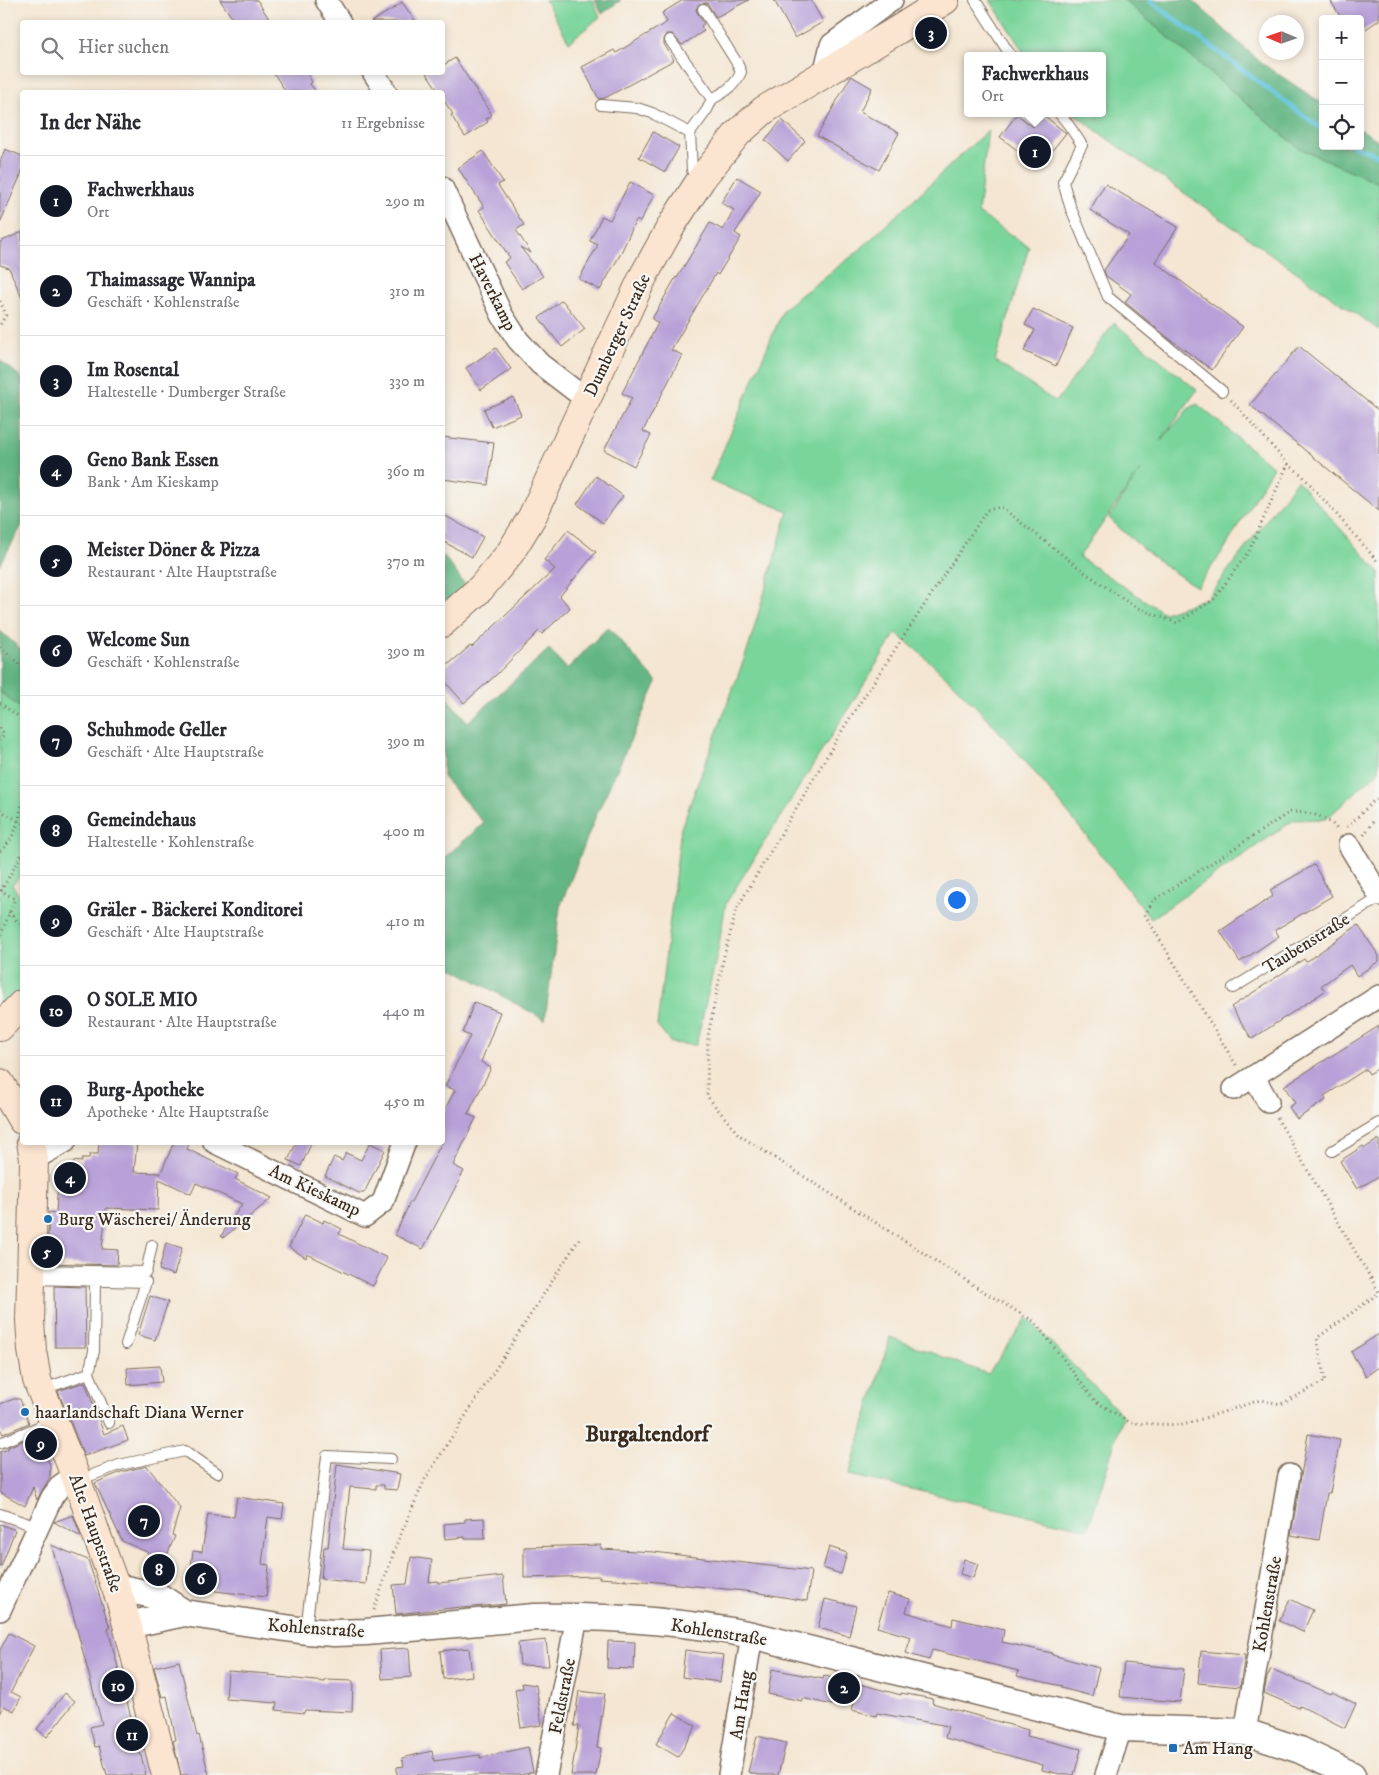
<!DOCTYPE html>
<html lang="de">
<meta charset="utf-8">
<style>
:root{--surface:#fff;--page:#f7f7f7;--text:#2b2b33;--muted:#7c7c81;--line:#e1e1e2;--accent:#111827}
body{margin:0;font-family:"IM FELL DW Pica",serif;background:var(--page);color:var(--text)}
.controls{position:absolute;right:15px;top:15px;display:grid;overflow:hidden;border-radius:5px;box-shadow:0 2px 8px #0003}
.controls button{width:45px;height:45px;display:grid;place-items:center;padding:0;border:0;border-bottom:1px solid var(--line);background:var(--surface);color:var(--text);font:25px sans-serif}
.compass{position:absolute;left:1259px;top:15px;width:45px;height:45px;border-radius:50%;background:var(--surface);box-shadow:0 2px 8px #0003;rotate:272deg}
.you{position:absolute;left:956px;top:899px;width:18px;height:18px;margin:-12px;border:4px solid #fff;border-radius:50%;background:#1a73e8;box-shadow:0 0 0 8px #1a73e833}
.badge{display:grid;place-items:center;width:32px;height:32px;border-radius:50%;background:var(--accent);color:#fff;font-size:16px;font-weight:700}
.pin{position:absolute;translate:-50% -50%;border:2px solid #fff;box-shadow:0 1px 5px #0006}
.popup{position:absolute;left:964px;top:52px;width:142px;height:65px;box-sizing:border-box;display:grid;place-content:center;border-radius:5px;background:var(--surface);filter:drop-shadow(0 1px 4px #0005);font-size:16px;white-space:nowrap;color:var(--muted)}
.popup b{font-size:19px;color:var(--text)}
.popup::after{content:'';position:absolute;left:50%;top:100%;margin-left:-10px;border:10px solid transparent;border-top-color:var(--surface)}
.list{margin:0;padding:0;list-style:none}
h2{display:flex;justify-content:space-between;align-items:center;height:65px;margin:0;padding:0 20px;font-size:21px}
h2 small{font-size:16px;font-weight:400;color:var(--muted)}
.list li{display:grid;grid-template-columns:32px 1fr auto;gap:15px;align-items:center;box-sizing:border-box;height:90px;padding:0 20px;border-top:1px solid var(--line)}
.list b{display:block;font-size:19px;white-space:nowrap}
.list p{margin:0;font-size:16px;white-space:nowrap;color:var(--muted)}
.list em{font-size:16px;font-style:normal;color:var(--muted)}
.icon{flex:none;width:28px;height:28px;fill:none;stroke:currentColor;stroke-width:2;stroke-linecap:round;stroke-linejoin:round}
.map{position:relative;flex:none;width:1379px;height:1775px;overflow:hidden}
.search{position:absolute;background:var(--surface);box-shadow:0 2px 8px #0003;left:20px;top:20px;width:425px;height:55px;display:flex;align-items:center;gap:12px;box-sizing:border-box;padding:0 18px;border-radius:5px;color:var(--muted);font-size:19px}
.panel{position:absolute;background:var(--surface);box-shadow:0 2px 8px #0003;left:20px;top:90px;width:425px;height:1055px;border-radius:5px}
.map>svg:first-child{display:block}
.green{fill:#7ad59b;stroke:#5a805c}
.forest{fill:#63b683;stroke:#4f7050}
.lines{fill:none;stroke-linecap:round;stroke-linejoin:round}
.stream{stroke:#5fc4dc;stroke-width:5}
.building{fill:#b8a1d8}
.service-casing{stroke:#7c6c5d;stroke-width:12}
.minor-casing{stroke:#7c6c5d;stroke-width:24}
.tertiary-casing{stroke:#7c6c5d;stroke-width:29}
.secondary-casing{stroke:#7c6c5d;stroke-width:30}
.path{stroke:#7c6c5d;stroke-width:3;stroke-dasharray:1 4;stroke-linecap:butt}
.service{stroke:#fff;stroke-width:10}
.minor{stroke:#fff;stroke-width:21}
.tertiary{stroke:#fff;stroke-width:26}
.secondary{stroke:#fce5d0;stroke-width:28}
.poi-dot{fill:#1f6fb2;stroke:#f6f6f2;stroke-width:2}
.labels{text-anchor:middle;stroke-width:4.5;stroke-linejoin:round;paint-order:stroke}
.street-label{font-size:18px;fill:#3b2a1e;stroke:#f6f6f2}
.poi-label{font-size:18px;fill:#3b2a1e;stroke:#f6f6f2;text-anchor:start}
.district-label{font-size:22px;font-weight:bold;fill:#3b2a1e;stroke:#f6f6f2}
</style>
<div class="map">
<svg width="1379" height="1775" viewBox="0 0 1379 1775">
<rect width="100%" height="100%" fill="#f6f6f2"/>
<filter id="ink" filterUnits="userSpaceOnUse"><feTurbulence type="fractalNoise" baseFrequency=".02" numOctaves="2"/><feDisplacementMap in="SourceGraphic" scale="10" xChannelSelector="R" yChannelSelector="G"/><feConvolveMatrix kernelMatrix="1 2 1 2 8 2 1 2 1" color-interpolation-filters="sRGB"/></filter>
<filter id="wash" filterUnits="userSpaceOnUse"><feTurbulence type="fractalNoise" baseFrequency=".0096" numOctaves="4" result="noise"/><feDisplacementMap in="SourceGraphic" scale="20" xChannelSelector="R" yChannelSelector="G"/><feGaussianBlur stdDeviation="1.12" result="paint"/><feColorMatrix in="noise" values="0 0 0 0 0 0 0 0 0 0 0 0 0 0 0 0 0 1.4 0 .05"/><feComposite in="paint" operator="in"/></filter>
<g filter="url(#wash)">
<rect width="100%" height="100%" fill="#f4e6d2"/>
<path class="green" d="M545,0h48l7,17 -31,25z
M990,0h134l175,148 80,35v147l-267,-188 -39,-29h29v-57h-76z
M988,130l-10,83 51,34 -34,114 61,41 58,-79 83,67 -37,52 28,-33 9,-5 76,63 -48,81 -28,39c-32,-19 -61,-43 -88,-69l32,-49 -62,88 85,56 43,-15 90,-118 82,92v199l-53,48 -32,1 -143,99c-79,-100 -154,-205 -255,-286l-170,270 -8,47 -22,95 -25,-2 -14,-17 24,-198 68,-182 39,-135 -78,-30 74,-173 72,-55z
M0,692l22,17v165l-10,11 10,14v101l-22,23z
M1027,1318l96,98 -35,113 -239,-54 41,-138 98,37z"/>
<path class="forest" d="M595,0h26l-19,14z
M1124,0h68l68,62 63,42v42h37v-17l19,12v42l-80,-35z
M0,360l22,18v147l-22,40z
M443,555l23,31 -23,21z
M608,627l49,55 -62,136 -35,89 -15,113 -102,-57v-104l41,-36 -41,-46v-83l25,28 81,-73 18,20z
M0,631l22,19v59l-22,-17z"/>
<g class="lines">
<path class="stream" d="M1149,0l174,130
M1354,146l25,9"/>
</g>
<g id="blocks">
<path class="building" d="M220,0h37l14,22h-36z
M683,0h66l-33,17 -9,-14 -8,1 -3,6 8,14 -3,2 3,5 -22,14 -10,-11h-6l-2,4v6l10,16 -69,38 -6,1 -17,-32 32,-17 2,3 51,-31 -5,-9z
M774,0h37l12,22 -28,16z
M1330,0h49v20l-19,13v-14h-18z
M402,2l14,20h-45l23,-14z
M455,58l37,57 -6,4 2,3 -23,15 -14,-22 2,-1 -11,-16v-6h-3l-13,-20h16v-6z
M273,72h33l6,10 -2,2 6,8h-30z
M851,76l21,12 -12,24 39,21 -20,37 -62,-34z
M1017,114l16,13 9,-13 24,19 -27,34 -39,-30z
M782,120l23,21 -17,20 -23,-21z
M653,132l26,15 -14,25 -26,-15z
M5,149l17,7v16l-22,51v-61z
M483,151l20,31 -5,3 26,40 -8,5 15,23 -11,-6 23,29 -21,13 -18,-27 6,-4 -31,-48 5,-3 -26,-39z
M737,177l24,14 -26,42 6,4 -23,38 -2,-2 -45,77 11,5 -39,76 8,4 -17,31 -30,-16 28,-52 -10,-5 36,-70 -6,-4 24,-42 1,1 33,-55 13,7 11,-20 -13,-7z
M630,182l24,13 -14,27 -4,-2 -16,35 -20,35 -21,-11 19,-34 -8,-4 12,-25 8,4z
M1105,184l73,43 -23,35 88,65 -31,43 -45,-33 -42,-35 6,-8 -25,-18 -2,-6 25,-35 -39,-25z
M22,232v66l-13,-30 -9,-3v-23z
M562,300l23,29 -23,18 -23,-29z
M1033,309l40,19 -17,38 -32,-15 11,-21 -10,-5z
M1299,346l80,65v100l-129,-106z
M496,348l15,21 -30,21 -15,-22z
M513,397l8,18 -29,12 -8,-18z
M442,437l52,6 -6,42 -46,-6z
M596,476l27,20 -20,27 -26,-19z
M442,514l41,23 -11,20 -30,-16z
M568,530l28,22 -36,44 10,12 -28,26 -3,-3 -43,44 -32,28 -22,-25v-8l28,-24 2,1 83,-78 -11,-9z
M1314,865l18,31 -57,34 4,6 -39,26 -20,-31 53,-35 -3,-6z
M1358,925l21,31v5l-22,15 -7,-11 -29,21 4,5 -73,48 -21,-32 73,-48 2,3z
M474,1002l26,10 -19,50 10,6 -23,46 8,4 -23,47 11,6 -41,78 -28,-14 15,-33h1l31,-60v-27l13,-25 -10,-4 25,-50 -7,-3z
M1379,1026v42l-10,6 -3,-5 -42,27 2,4 -29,19 -8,-12 6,-4 -11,-17z
M1379,1139v37l-22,13 -17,-28 23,-15 2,2z
M99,1142l38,1 -3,29 26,1v2l14,-33h16l-3,7 51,25 -3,5 37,19 -49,40 -2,-2 21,-32 -46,-21 -5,11 -32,-15 -1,31 -52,-2 -4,41 16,1 -1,15 -70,-2 2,-51 7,1 2,-33h6l2,-15h7l1,-4 8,1v-4h7l1,-4h8z
M297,1142h15l-11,24 -13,-6z
M370,1143l15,7 -21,43h-5l-34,-17 9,-19 8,4 4,-8 15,7z
M305,1214l18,9 1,-3 18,9 -3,5 48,24 -14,28 -66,-32 -1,4 -17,-11z
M166,1243l16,5 -8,27 -15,-5z
M54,1286l31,1 1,60h-31z
M150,1296l18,6 -13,38 -17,-5z
M1379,1334v33l-13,9 -15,-24z
M160,1366l2,16 -34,3 -1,-17z
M85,1382l19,52 19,-8 5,14 -44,16 -26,-65z
M14,1399h6l9,24 -26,11 -3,-6v-24z
M1308,1434l32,6 -10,53h-3l-8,47 -28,-5z
M37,1435l13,30v12l-13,23 -4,-13 -8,19 -25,-14v-40l8,-3v-2z
M337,1464l63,10 -3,16 -13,-1v-4h-8v4l-26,-2 -7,62 26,2 -3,33 -45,-5 3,-32h4z
M147,1466l33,42 -8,27 3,1 -10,24 -43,-19 -27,-58 26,-11z
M237,1497l47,7 -2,15 -14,-2 -6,47 7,1 -3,32 -51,-6v-4l-26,-4 4,-32 9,1 6,-38 26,3z
M73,1515l8,22 -27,-15z
M484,1518l1,21h-20v-2l-20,2 -1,-15 21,-2v-3z
M0,1524l15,6 -14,37h-1z
M51,1545l37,15 22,68 -2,1 38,146h-39l-8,-29 -4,1 -5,-20 12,-3 -31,-117z
M601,1545v4l53,3 157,19 -4,30 -53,-9 -96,-10 -59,-4 1,-2 -76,2v-31z
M829,1547l18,6 -6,21 -18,-6z
M411,1557l21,3 -3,22 9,-1v2l65,-7 3,28 -45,4v-1l-65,7 -3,-29 14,-1z
M964,1559l14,5 -5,14 -13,-4z
M888,1593l22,6 -4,13 46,14 1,-8 51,12 -2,12 50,11v2l47,13 -7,28 -31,-8 1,-2 -45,-10 2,-5 -87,-21 -3,10 -23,-7 5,-16 -34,-10z
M825,1599l31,7 -7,30 -31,-8z
M1290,1599l23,11 -10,22 -24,-11z
M9,1633l25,13 -23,46 10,5 -7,14 -10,-5 -4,8v-64z
M546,1640l3,26 -29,-1 -2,-22z
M608,1641l27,1 -1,27 -27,-1z
M409,1648l2,29 -29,2 -2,-29z
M469,1648l3,28 -29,3 -3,-28z
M685,1650l39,5 -4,27 -38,-5z
M1201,1651l44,4 -5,32 -42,-4z
M179,1661l18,75 2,-1 10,40h-28l-8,-34 3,-1 -9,-44 -5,1 -8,-30z
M1124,1663l60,6 -4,33 -60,-5z
M772,1669l51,10 1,-3 15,3 -7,26 -30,-7v3l-34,-7z
M1271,1669l60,25 1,-2 24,12 -11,24 -45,-22 -1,2 -35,-15 3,-15z
M228,1671l41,3v2l56,6 1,-2 27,1 -1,31 -47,-2 -1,3 -28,-3 1,-7 -51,-4z
M522,1683l14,2 6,40 -21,3 -6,-39 8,-1z
M860,1684l41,11v-2l32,6 -1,4 96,27 -1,6 54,13 -7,26h-9l-23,-5 1,-5 -98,-27 3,-12 -71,-13 -1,3 -24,-6z
M579,1691l26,3 -8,53 4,1 -5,27h-25l8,-49h-5z
M65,1693l10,8 -28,36 -10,-8z
M674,1713l22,13 -18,31 -22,-13z
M757,1736l29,7 -8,32h-20l-10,-3z
M528,1747l5,25 -12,3h-124v-8l7,-1 -2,-8 30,-7 2,10 46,-6v3z"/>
</g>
</g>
<g filter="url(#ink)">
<use href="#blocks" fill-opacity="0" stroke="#7c6c5d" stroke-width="1"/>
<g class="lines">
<g class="service-casing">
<path id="service" d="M975,0l36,56
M703,9l34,54 4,9c-6,14 -16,20 -29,27
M670,40l42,59 -5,11 -17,23
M601,105l36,3 15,5 38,20 2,37 10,7
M1059,113l9,11 14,21 -19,37 7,24 38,91 114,94
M1233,988l146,-90
M1332,1151l47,-28
M32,1270l114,2 6,-27
M31,1279l115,3 -20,62
M89,1373l20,50
M41,1390l48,-17 5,-22 1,-71
M0,1443l52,-22
M79,1480l40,-15 66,-14 32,22
M0,1514l37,13
M306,1630l21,-174 64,3"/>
</g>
<g class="minor-casing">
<path id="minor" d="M326,0l14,22
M373,72l13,20
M824,74l7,-29 61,-45
M442,187l60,128 16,25 22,24 47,36
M1349,845l30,50
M1254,1077l14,25
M1234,1089l145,-93
M214,1142l151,74 18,-14 22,-60
M34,1159l31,-17
M0,1610l52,-113 9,-12 14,-10
M1245,1732l44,-257
M546,1775l31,-158
M729,1775l23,-140
M1106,1775l15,-47"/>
</g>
<g class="tertiary-casing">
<path id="tertiary" d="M116,1587l42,9 26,17
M128,1625l56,-12 122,18 28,2 32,-1 168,-15c72,-1 147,4 218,18l369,93 124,4 55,18 52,25"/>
</g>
<g class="secondary-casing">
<path id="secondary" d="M442,623l39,-35 29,-35 22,-36 112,-242 29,-52 29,-45 36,-45 26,-23 132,-79 49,-31
M0,1027l22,-23
M0,1083l22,37
M31,1142l3,17 -4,162 2,29 5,30 38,95 47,130 44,170"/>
</g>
<path class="path" d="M0,301l6,14 -6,10
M1231,400l57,64 -39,87 -35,48 -37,24 -42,-16 -48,-33 -86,-67 -14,3 -141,214 -109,184 -13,48 -16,80 -1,60 32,39 242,155 54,32 60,79 36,22 52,2 77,-25 21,4 44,-23 -8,-43 62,-45
M1288,464l14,11 77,88
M0,647l22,19
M0,703l22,16
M0,728l4,7 -4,6
M0,810l22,13
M1347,827l32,-31
M1364,835l11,-16
M0,851c14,-11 19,-29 22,-47
M0,890l15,9 -15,38
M1,891l21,-37
M9,912l13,15
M1236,1065l-91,-150 8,-14 137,-89c19,0 38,3 48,19
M1277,1118l102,174
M374,1610l23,-67 28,-64 156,-243"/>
<use href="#service" class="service"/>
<use href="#minor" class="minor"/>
<use href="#tertiary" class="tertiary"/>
<use href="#secondary" class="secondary"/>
</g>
</g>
<g class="poi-dot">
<circle cx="48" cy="1219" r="5"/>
<circle cx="25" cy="1412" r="5"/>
<rect x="1168" y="1743" width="10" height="10" rx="2.5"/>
</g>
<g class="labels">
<g class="street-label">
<text transform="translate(493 292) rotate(63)" y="6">Haverkamp</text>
<text transform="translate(617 335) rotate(-65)" y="6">Dumberger Straße</text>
<text transform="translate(1306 943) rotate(-32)" y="6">Taubenstraße</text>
<text transform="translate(315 1190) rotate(25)" y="6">Am Kieskamp</text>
<text transform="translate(96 1533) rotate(70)" y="6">Alte Hauptstraße</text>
<text transform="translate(1267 1604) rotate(-80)" y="6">Kohlenstraße</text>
<text transform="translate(316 1628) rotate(4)" y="6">Kohlenstraße</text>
<text transform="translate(719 1632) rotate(9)" y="6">Kohlenstraße</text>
<text transform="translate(562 1696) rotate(-79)" y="6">Feldstraße</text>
<text transform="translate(741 1705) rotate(-81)" y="6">Am Hang</text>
</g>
<g class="poi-label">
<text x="58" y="1225">Burg Wäscherei/ Änderung</text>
<text x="35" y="1418">haarlandschaft Diana Werner</text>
<text x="1183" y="1754">Am Hang</text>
</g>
<g class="district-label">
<text x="647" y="1441">Burgaltendorf</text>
</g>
</g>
</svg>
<div class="controls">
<button>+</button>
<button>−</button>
<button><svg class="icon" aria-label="locate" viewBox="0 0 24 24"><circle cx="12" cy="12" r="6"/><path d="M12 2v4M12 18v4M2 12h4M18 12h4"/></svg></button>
</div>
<svg class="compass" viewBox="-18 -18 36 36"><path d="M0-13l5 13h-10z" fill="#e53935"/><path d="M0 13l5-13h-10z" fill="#7c7c81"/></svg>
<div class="you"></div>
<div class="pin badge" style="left:1035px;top:152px">1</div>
<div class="popup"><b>Fachwerkhaus</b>Ort</div>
<div class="pin badge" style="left:844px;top:1688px">2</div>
<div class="pin badge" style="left:931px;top:33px">3</div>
<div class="pin badge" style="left:70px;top:1178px">4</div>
<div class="pin badge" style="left:47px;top:1252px">5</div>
<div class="pin badge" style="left:201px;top:1579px">6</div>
<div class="pin badge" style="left:144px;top:1521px">7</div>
<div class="pin badge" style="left:159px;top:1570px">8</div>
<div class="pin badge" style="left:41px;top:1444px">9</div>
<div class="pin badge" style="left:118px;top:1686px">10</div>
<div class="pin badge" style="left:132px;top:1735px">11</div>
<div class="search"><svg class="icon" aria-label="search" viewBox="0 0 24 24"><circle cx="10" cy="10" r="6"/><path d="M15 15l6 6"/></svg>Hier suchen</div>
<section class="panel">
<h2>In der Nähe<small>11 Ergebnisse</small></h2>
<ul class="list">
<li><span class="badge">1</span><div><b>Fachwerkhaus</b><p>Ort</p></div><em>290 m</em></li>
<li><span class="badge">2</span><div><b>Thaimassage Wannipa</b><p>Geschäft · Kohlenstraße</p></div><em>310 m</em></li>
<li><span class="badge">3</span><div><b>Im Rosental</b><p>Haltestelle · Dumberger Straße</p></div><em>330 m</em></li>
<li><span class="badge">4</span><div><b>Geno Bank Essen</b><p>Bank · Am Kieskamp</p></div><em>360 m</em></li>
<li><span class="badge">5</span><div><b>Meister Döner &amp; Pizza</b><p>Restaurant · Alte Hauptstraße</p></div><em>370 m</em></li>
<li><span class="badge">6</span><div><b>Welcome Sun</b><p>Geschäft · Kohlenstraße</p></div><em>390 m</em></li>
<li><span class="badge">7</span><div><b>Schuhmode Geller</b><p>Geschäft · Alte Hauptstraße</p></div><em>390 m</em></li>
<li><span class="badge">8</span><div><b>Gemeindehaus</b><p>Haltestelle · Kohlenstraße</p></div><em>400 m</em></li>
<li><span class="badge">9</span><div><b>Gräler - Bäckerei Konditorei</b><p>Geschäft · Alte Hauptstraße</p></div><em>410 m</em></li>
<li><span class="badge">10</span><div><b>O SOLE MIO</b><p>Restaurant · Alte Hauptstraße</p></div><em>440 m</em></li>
<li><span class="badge">11</span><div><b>Burg-Apotheke</b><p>Apotheke · Alte Hauptstraße</p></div><em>450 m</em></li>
</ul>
</section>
</div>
